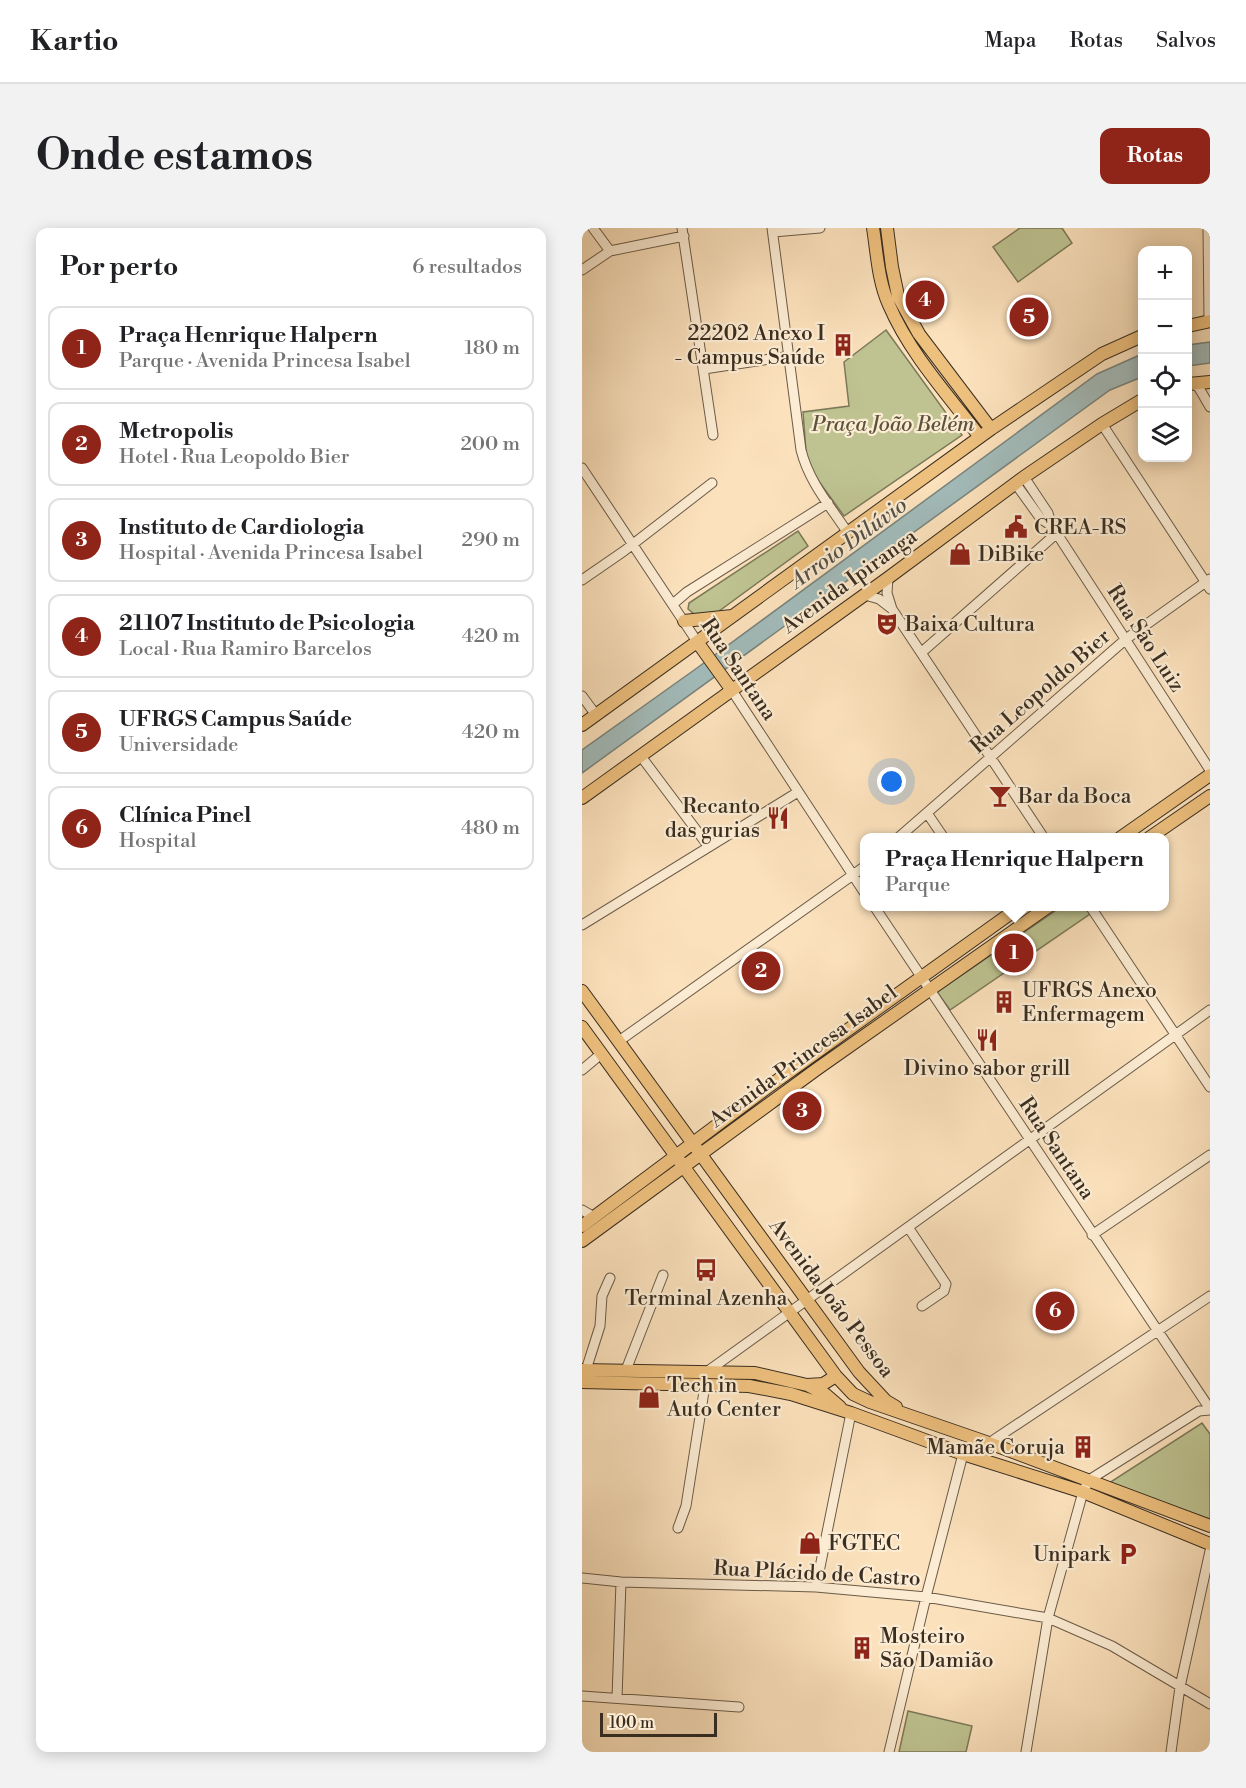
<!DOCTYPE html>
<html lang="pt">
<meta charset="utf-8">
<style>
:root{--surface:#fff;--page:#f2f2f2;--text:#202124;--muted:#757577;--line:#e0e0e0;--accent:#8f2418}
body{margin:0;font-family:"Libre Bodoni",serif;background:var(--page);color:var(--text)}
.controls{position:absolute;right:18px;top:18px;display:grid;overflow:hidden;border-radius:12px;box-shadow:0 3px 15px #0003}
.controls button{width:54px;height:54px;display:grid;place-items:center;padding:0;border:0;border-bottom:2px solid var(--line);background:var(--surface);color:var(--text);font:30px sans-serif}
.scale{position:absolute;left:18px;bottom:15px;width:117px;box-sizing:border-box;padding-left:6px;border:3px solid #3a2e21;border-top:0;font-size:16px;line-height:21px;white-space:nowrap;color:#3a2e21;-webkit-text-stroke:4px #fcecd3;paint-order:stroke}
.you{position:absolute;left:310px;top:554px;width:21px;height:21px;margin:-15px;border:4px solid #fff;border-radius:50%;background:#1a73e8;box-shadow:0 0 0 9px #1a73e833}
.badge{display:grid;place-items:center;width:39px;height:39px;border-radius:50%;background:var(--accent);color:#fff;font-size:20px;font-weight:700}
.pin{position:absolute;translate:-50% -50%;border:3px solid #fff;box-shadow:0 2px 6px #0006}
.popup{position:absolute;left:278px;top:605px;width:309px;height:78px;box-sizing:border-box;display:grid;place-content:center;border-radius:12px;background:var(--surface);filter:drop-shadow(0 2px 4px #0005);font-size:20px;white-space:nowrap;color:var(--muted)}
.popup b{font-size:22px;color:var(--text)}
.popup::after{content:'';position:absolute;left:50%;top:100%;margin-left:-12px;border:12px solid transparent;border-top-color:var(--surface)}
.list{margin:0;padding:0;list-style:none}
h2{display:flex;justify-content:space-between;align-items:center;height:78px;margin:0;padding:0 24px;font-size:26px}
h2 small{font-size:20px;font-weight:400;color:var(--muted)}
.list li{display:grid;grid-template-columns:39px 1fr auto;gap:18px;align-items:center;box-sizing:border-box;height:84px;margin:0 12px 12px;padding:0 12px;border:2px solid var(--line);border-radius:12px}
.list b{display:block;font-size:22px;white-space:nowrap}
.list p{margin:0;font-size:20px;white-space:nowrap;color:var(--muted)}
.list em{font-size:20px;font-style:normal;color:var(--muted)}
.icon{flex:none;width:33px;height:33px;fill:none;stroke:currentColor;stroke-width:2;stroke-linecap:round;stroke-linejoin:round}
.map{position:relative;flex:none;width:628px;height:1524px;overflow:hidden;border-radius:12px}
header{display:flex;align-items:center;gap:36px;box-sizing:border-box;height:84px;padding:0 30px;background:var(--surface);border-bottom:2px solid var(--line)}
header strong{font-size:28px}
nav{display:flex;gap:33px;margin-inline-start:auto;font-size:21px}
.intro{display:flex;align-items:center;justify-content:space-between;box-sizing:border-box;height:144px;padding:0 36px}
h1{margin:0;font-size:42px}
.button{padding:15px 27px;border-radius:12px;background:var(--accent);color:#fff;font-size:21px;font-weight:700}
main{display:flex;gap:36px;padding:0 36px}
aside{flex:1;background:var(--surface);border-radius:12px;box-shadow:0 3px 15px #0003}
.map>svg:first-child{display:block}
.green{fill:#bec391;stroke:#7c7859;stroke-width:1.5}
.water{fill:#a2bbba;stroke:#78837d;stroke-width:1.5}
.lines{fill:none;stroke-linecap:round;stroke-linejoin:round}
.minor-casing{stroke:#6a5b48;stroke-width:11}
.major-casing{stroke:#3a2e21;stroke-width:14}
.minor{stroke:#fcecd3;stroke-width:9}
.major{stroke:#eec07e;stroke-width:12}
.labels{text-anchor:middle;stroke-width:4.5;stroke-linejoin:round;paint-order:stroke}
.poi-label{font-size:21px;fill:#3a2e21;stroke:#fcecd3;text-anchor:start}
.park-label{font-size:21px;font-style:italic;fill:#5b533d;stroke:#fcecd3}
.street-label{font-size:21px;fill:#3a2e21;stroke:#fcecd3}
.water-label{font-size:22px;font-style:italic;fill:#545147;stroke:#fcecd3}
</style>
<header>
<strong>Kartio</strong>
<nav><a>Mapa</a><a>Rotas</a><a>Salvos</a></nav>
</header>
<div class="intro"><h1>Onde estamos</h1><a class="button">Rotas</a></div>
<main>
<aside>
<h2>Por perto<small>6 resultados</small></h2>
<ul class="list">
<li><span class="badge">1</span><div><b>Praça Henrique Halpern</b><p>Parque · Avenida Princesa Isabel</p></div><em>180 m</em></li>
<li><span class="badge">2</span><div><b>Metropolis</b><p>Hotel · Rua Leopoldo Bier</p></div><em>200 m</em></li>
<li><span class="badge">3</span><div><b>Instituto de Cardiologia</b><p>Hospital · Avenida Princesa Isabel</p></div><em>290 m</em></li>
<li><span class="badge">4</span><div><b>21107 Instituto de Psicologia</b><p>Local · Rua Ramiro Barcelos</p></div><em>420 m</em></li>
<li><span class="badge">5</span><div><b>UFRGS Campus Saúde</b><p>Universidade</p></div><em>420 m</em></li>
<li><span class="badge">6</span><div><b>Clínica Pinel</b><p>Hospital</p></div><em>480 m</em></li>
</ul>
</aside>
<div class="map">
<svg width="628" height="1524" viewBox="0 0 628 1524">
<rect width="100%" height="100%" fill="#fbe1bc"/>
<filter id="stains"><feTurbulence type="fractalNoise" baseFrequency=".00333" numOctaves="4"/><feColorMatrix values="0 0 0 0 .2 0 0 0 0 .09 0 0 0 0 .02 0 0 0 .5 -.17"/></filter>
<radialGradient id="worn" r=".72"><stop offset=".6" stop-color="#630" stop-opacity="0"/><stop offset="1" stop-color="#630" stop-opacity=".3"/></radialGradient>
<path class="green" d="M438,0h42l10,15 -54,39 -25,-35z
M304,102l76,105 -118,81 -37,-51 -4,-53 46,-6 -5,-44z
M216,303l10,15 -93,68h-21l-6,-5 1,-6z
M479,679h24l5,7 -140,96 -13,-18z
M620,1195l8,11v85l-101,-36z
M326,1483l64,15 -6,26h-67z"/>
<path class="water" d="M628,114v21l-22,3v-21z
M560,126v23l-32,13 -528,383v-23l115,-82 400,-294z"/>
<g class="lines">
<g class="minor-casing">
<path id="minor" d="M11,0l17,23
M100,0l31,207
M190,0l29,222c8,32 29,56 47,83
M626,0l1,93
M191,4l47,-4
M0,42l28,-19 74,-15
M122,141l86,-13
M611,155l6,5 11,19
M520,196l108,165
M0,240l116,175
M442,249l24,36 4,13 158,244
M433,255l26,36 11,7
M306,350l-1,15 5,16 152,229
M0,352l42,-29 88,-68
M283,367l14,4 13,10
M91,376l14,-12 141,-89
M340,424l135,-119
M149,461l133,203
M0,468l14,19
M58,527l69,92
M345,585l17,25
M316,610l228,-199 84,-60
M292,678l336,503
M508,678l120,181
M0,697l216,-133
M37,813l245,-174
M0,842l19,-16
M0,982l12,7
M326,999l38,57 -2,7 -22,15
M510,1007l118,-80
M4,1142l14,-44 2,-30 8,-18
M44,1142l37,-95
M126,1143l502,-361
M96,1300l8,-22 19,-121
M0,1350l39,4 195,5 110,10 122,21 64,28 98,58
M234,1359l35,-174
M0,1468l157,11
M35,1470l4,-116
M307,1524l37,-155 37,-143 26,-11 221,-147
M444,1524l22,-134 35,-126 6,-12 110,-69 11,-1
M589,1524l9,-65 30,-136"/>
</g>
<g class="major-casing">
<path id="major" d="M291,0c4,25 5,53 16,77 21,49 59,90 91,132
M305,0l5,39 6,29 21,38 72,95
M606,98l22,-5
M606,156l22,-2
M102,393l48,-5
M116,415l33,46
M0,497l409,-296 111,-75 40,-18
M0,570l306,-220 136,-101 78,-53 40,-24
M538,610l90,-63
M567,610l61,-42
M0,763l277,381 27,29 10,6
M0,799l254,349 17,18 17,8 119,41 221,83
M0,998l186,-139 253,-181
M0,1013l235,-172 232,-163
M0,1142l173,3 52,12 18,9 15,13
M0,1154l167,4 42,8 60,19 112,41 120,38 127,52
M225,1157l16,-1 13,-8"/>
</g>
<use href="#minor" class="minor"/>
<use href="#major" class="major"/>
</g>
<defs>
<g id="building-bare" transform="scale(1.8)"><path d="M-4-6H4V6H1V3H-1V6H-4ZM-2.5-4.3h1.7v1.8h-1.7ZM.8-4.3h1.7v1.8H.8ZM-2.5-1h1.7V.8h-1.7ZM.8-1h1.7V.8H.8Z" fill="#8f2418" stroke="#fcecd3" stroke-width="2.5" paint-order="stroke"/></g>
<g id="civic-bare" transform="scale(1.8)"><path d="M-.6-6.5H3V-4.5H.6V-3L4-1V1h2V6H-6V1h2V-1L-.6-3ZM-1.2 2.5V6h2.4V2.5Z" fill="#8f2418" stroke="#fcecd3" stroke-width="2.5" paint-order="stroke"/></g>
<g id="shop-bare" transform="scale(1.8)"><path d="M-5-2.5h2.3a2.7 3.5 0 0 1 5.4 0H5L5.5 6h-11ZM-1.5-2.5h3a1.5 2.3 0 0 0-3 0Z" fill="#8f2418" stroke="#fcecd3" stroke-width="2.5" paint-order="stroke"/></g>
<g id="theatre-bare" transform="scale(1.8)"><path d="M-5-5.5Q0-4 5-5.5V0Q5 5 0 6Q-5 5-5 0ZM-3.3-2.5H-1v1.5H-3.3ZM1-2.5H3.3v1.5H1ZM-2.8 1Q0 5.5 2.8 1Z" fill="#8f2418" stroke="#fcecd3" stroke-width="2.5" paint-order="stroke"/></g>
<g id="bar-bare" transform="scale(1.8)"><path d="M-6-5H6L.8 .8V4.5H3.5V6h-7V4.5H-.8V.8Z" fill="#8f2418" stroke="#fcecd3" stroke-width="2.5" paint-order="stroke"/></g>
<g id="restaurant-bare" transform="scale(1.8)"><path d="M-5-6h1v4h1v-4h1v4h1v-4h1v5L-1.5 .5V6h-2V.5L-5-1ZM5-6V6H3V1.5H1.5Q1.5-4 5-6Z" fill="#8f2418" stroke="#fcecd3" stroke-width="2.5" paint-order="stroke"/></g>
<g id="bus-bare" transform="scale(1.8)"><path d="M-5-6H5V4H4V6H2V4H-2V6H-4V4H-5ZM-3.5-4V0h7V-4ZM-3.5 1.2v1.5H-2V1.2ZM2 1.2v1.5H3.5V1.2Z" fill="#8f2418" stroke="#fcecd3" stroke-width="2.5" paint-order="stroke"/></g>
<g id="parking-bare" transform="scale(1.8)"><path d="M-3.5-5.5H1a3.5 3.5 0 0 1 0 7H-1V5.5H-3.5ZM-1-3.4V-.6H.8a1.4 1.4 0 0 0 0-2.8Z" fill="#8f2418" stroke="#fcecd3" stroke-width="2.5" paint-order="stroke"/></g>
</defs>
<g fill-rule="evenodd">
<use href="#building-bare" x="261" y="117"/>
<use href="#civic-bare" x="434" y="299"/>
<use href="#shop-bare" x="378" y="326"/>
<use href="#theatre-bare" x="305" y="396"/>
<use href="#bar-bare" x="418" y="568"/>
<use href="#restaurant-bare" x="196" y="590"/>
<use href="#building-bare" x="422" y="774"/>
<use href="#restaurant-bare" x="405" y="812"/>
<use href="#bus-bare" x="124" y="1042"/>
<use href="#shop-bare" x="67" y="1169"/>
<use href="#building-bare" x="501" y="1219"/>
<use href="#shop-bare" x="228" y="1315"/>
<use href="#parking-bare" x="546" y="1326"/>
<use href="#building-bare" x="280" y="1420"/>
</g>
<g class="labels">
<g class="poi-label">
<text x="243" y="112" text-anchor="end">22202 Anexo I<tspan x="243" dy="24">- Campus Saúde</tspan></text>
<text x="452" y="306">CREA-RS</text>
<text x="396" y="333">DiBike</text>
<text x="323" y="403">Baixa Cultura</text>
<text x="436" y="575">Bar da Boca</text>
<text x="178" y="585" text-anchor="end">Recanto<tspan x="178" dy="24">das gurias</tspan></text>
<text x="440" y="769">UFRGS Anexo<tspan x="440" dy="24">Enfermagem</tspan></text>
<text x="405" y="847" text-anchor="middle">Divino sabor grill</text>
<text x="124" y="1077" text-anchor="middle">Terminal Azenha</text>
<text x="85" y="1164">Tech in<tspan x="85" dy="24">Auto Center</tspan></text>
<text x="483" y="1226" text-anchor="end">Mamãe Coruja</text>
<text x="246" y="1322">FGTEC</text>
<text x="528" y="1333" text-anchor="end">Unipark</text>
<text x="298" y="1415">Mosteiro<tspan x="298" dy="24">São Damião</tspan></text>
</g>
<g class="park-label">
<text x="311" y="203">Praça João Belém</text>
</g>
<g class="street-label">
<text transform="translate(267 353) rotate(-36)" y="7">Avenida Ipiranga</text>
<text transform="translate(564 410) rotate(57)" y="7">Rua São Luiz</text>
<text transform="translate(157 441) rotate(56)" y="7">Rua Santana</text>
<text transform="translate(458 463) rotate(-41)" y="7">Rua Leopoldo Bier</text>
<text transform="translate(221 828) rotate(-36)" y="7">Avenida Princesa Isabel</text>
<text transform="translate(475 920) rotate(56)" y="7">Rua Santana</text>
<text transform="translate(250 1070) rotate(53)" y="7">Avenida João Pessoa</text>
<text transform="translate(235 1345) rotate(3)" y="7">Rua Plácido de Castro</text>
</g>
<g class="water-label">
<text transform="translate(266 314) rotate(-36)" y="8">Arroio Dilúvio</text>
</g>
</g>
<rect width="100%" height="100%" filter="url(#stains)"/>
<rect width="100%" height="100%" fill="url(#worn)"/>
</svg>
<div class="controls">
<button>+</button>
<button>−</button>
<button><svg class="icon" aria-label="locate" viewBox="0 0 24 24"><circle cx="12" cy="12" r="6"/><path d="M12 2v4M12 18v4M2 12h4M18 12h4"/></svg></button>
<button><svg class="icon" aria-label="layers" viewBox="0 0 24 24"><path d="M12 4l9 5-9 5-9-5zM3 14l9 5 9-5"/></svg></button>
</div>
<div class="scale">100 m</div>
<div class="you"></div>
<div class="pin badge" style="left:432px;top:725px">1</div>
<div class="popup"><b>Praça Henrique Halpern</b>Parque</div>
<div class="pin badge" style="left:179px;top:743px">2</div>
<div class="pin badge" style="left:220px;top:883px">3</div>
<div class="pin badge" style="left:343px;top:72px">4</div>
<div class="pin badge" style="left:447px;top:89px">5</div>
<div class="pin badge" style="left:473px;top:1083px">6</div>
</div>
</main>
